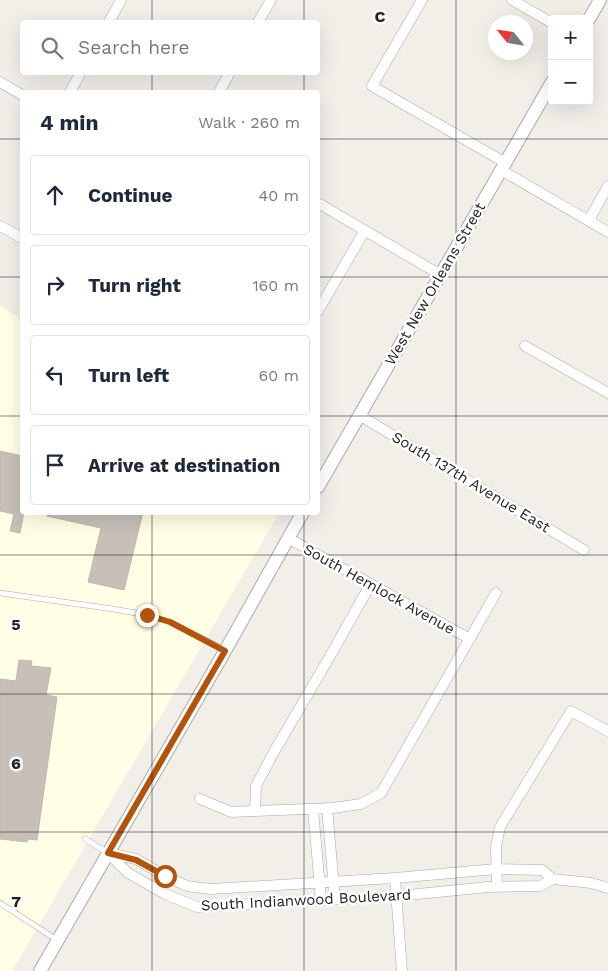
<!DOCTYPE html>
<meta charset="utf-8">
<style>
:root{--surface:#fff;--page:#f6f6f7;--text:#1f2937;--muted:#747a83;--line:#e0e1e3}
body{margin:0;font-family:"Work Sans",sans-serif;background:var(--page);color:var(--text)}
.controls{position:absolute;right:15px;top:15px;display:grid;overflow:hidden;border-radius:5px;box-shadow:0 5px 20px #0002}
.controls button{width:45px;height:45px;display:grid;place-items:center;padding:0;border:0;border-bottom:1px solid var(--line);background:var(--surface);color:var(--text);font:25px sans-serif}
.compass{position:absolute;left:488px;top:15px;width:45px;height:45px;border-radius:50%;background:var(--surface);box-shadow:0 5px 20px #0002;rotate:300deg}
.stop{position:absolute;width:15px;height:15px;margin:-11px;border:4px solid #b45309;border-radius:50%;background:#fff}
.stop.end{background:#b45309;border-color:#fff;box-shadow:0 1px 5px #0008}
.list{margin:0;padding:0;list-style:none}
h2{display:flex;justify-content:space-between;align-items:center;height:65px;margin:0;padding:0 20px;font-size:21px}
h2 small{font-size:16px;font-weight:400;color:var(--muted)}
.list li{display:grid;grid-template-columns:32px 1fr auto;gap:15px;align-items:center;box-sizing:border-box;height:80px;margin:0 10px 10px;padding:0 10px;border:1px solid var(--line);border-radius:5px}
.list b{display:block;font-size:19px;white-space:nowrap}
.list em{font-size:16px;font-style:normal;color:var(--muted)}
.icon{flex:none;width:28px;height:28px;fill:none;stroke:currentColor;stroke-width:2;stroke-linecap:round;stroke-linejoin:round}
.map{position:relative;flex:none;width:608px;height:971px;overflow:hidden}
.search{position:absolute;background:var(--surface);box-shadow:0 5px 20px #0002;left:20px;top:20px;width:300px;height:55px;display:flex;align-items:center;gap:12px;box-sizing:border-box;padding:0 18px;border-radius:5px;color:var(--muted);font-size:19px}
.panel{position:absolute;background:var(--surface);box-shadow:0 5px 20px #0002;left:20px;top:90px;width:300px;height:425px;border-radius:5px}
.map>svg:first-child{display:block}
.education{fill:#ffffe5}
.building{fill:#c7bfb8;stroke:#c4b6ab}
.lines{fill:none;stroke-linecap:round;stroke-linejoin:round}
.service-casing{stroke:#a9a9a9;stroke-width:6}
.minor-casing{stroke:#a9a9a9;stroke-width:11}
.tertiary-casing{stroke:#a9a9a9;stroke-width:14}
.service{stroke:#fff;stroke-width:5}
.minor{stroke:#fff;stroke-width:10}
.tertiary{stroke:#fff;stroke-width:12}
.route{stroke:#b45309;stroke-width:6}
.grid{fill:none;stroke:#222;stroke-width:1;stroke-opacity:0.55}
.labels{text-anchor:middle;stroke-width:5;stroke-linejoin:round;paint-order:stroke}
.street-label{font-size:15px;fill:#222;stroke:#fff}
.grid-label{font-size:16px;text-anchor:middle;font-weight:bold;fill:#222;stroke:#fff;stroke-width:5;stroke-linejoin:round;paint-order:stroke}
</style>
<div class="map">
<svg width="608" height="971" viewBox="0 0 608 971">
<rect width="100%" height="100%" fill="#f2efe9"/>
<path class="education" d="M0,306l22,14v192l257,1 -267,458h-12z"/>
<path class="building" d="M0,451l22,5v56h2l-4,21 -10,-2 4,-17 -14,-3z
M47,512h96l-19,78 -36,-8 13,-54 -54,-12z
M19,660l13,1 -1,5 20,2 -5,27 11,2 -20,143 -9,-1 -1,3 -27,-3v-160l16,2z"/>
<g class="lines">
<g class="service-casing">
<path id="service" d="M0,593l113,16 34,6 23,7 55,28
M85,839l23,14
M0,903l57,37"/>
</g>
<g class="minor-casing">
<path id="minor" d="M422,0l-50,86 132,76
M512,0l40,23
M109,22l12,-22
M258,22l13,-22
M0,82l22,13
M70,92l11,-20
M219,92l11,-20
M501,170l107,62
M318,203l121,71
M589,220l19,-34
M0,226l22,12
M318,311l47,-81
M525,346l83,47
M359,415l225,135
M288,538l182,101
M200,799l31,13 24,-1 78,-3 28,-4 20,-11 115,-200
M327,808l8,91
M313,809l8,91
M255,811l1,-25 19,-36 54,-92 41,-73
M108,853l28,6 29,17 22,10 24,3 184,-11 101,-9 46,1 11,9 38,4 17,5
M109,854l19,19 37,21 32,13 201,-11 90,-9 52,-1 13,-7
M395,878l7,93
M497,887l-1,-40 4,-20 71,-116 37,20"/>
</g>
<g class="tertiary-casing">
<path id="tertiary" d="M589,19l11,-19
M318,487l234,-405
M40,971l185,-320 78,-139"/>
</g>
<use href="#service" class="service"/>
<use href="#minor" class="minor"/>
<use href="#tertiary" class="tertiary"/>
</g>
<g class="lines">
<path class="route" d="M147,615l23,7 55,29 -117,202 28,7 29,16"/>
</g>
<path class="grid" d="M152,0v22M304,0v22M456,0v971M152,72v20M304,72v20M0,139h22M318,139h290M0,277h22M318,277h290M0,416h22M318,416h290M152,512v459M304,512v459M0,555h608M0,694h608M0,832h608"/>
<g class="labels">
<g class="street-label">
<text transform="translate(435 284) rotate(-60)" y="5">West New Orleans Street</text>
<text transform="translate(471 482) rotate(31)" y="5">South 137th Avenue East</text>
<text transform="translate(379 589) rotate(29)" y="5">South Hemlock Avenue</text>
<text transform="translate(306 900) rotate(-3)" y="5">South Indianwood Boulevard</text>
</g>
</g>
<g class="grid-label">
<text x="380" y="22">C</text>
<text x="16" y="630">5</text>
<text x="16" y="769">6</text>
<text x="16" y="907">7</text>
</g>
</svg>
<div class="controls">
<button>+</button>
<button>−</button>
</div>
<svg class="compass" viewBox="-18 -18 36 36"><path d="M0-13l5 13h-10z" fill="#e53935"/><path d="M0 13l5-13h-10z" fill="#747a83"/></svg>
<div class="stop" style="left:165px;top:876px"></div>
<div class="stop end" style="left:147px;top:615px"></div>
<div class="search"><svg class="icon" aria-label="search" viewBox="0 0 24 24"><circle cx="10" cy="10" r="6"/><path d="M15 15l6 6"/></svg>Search here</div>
<section class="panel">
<h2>4 min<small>Walk · 260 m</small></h2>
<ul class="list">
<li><svg class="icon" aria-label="ahead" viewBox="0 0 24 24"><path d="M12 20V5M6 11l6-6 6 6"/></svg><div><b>Continue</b></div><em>40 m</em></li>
<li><svg class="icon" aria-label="right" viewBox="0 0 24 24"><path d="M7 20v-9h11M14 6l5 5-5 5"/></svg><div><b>Turn right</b></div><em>160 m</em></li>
<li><svg class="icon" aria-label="left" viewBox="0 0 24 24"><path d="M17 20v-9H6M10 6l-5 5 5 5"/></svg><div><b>Turn left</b></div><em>60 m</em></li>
<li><svg class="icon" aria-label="arrive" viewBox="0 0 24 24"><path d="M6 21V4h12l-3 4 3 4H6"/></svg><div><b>Arrive at destination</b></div></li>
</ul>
</section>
</div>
